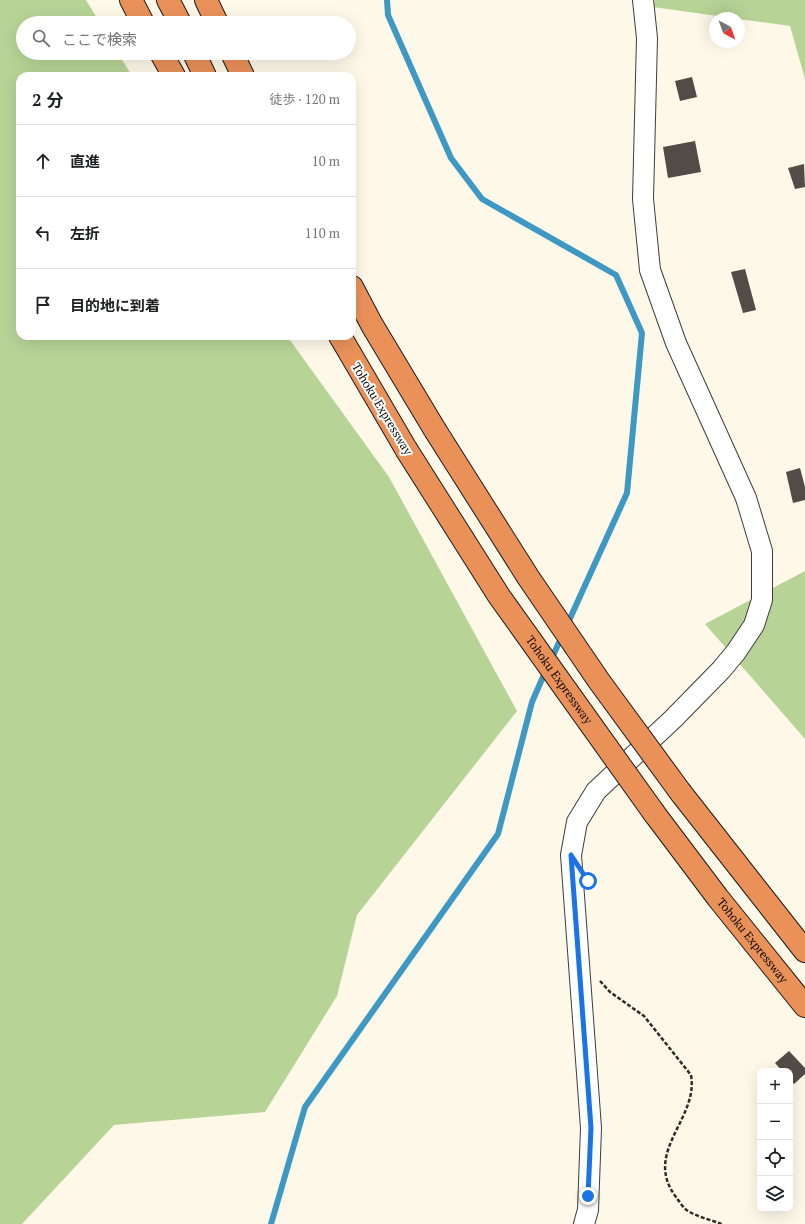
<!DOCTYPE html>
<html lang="ja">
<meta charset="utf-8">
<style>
:root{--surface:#fff;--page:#f2f2f2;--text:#202124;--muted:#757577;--line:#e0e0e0}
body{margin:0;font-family:"PT Serif","Noto Sans JP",serif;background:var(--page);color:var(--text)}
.controls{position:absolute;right:12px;bottom:12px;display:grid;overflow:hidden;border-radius:8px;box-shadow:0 4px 16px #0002}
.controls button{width:36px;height:36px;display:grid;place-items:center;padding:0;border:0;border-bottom:1px solid var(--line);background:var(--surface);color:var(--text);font:20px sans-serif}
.compass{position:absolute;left:709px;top:12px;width:36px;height:36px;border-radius:50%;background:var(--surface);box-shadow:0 4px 16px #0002;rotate:139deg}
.stop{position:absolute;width:12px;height:12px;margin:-9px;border:3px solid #1a73e8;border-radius:50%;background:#fff}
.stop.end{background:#1a73e8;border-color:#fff;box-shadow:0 1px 4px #0008}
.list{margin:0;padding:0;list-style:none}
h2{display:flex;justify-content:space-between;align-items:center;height:52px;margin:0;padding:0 16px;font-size:17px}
h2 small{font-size:13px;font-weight:400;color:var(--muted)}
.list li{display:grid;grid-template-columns:26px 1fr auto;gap:12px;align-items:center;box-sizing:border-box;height:72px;padding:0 16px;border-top:1px solid var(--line)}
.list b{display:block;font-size:15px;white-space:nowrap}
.list em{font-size:13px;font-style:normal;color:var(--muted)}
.icon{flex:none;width:22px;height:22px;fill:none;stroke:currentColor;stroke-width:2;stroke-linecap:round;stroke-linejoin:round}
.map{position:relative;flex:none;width:805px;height:1224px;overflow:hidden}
.search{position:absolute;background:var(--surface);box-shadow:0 4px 16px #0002;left:16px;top:16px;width:340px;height:44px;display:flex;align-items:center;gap:10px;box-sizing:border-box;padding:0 14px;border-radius:22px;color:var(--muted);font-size:15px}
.panel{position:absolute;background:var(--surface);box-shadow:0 4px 16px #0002;left:16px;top:72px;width:340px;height:268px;border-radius:12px}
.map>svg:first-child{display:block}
.forest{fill:#b7d496}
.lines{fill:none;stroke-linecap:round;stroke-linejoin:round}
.stream{stroke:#3d98c3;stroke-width:6}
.building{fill:#524b47}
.minor-casing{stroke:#3d3d3d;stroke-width:22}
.highway-casing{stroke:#1b1b1b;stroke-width:24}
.path{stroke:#2c2c2c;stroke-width:2.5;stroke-dasharray:4 2;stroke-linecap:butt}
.minor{stroke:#fff;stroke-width:20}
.highway{stroke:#ea915a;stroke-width:22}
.highway-bridge-casing{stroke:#1b1b1b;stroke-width:24;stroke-linecap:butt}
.highway-bridge{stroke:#ea915a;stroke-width:22}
.route{stroke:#1a73e8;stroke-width:5}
.labels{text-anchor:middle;stroke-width:4;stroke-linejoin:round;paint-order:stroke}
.street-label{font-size:12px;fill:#0a0a0a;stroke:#fff}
</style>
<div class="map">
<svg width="805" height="1224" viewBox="0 0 805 1224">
<rect width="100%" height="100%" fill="#fef8e9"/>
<path class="forest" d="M0,0h86l14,23h-77v30h95l14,23h-112v260h267l102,141 128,234 -160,204 -20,81 -72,116 -151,13 -92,99h-22z
M655,0h150v79l-15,-53 -137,-19z
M805,571v168l-100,-115z"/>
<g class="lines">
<path class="stream" d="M387,0l1,15 63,143 31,41 134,76 26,58 -15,160 -60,132
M551,660l11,-24
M271,1224l34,-117 193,-273 34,-132 14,-32"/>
</g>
<path class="building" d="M692,77l5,20 -17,4 -5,-20z
M695,141l6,31 -33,6 -5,-31z
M804,164l1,23 -10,2 -7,-21z
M745,269l11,41 -13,3 -12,-41z
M800,468l5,19v13l-12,3 -7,-31z
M789,1051l16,17v6l-11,10 -4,-5v-8h-8l-7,-8z"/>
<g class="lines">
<g class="minor-casing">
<path id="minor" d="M584,1224l4,-14 3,-82 -20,-273 6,-33 19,-31 77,-72 48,-49 15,-18 18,-27 8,-25v-49l-16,-53 -70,-155 -26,-73 -7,-71 4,-161 -4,-38"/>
</g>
<g class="highway-casing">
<g id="highway">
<path d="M131,0l12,23"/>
<path d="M168,0l12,23"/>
<path d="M206,0l11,23"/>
<path d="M161,53l13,23"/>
<path d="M194,53l11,23"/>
<path d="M232,53l11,23"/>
<path d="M352,287l20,38 63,105"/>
<path d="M340,336l66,113"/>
<path d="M681,793l124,158"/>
<path id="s1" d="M654,813l64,85 87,108"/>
</g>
</g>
<path class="path" d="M600,981l10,11 34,24 47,59c8,44 -49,77 -15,122 3,4 7,11 12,14 10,6 23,9 34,13"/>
<use href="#minor" class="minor"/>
<use href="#highway" class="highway"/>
<g class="highway-bridge-casing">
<g id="highway-bridge">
<path d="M435,430l93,147 71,104 82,112"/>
<path id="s2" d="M406,449l93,147 155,217"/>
</g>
</g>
<use href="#highway-bridge" class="highway-bridge"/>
</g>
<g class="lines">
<path class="route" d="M588,881l-17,-26 20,273 -3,68"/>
</g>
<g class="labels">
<g class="street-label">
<text transform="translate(382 409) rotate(59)" y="4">Tohoku Expressway</text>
<text dy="4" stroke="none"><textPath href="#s2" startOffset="277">Tohoku Expressway</textPath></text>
<text dy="4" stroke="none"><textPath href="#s1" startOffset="161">Tohoku Expressway</textPath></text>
</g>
</g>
</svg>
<div class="controls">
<button>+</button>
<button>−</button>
<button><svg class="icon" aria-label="locate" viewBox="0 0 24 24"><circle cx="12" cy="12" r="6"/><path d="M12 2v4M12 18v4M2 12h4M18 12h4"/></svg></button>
<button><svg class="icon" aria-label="layers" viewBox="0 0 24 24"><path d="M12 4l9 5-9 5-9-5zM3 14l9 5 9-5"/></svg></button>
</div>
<svg class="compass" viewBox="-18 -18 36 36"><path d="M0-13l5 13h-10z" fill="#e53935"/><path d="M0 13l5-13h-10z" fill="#757577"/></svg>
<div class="stop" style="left:588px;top:881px"></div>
<div class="stop end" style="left:588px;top:1196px"></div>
<div class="search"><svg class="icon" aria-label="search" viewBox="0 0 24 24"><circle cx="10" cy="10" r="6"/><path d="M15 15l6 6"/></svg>ここで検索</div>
<section class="panel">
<h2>2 分<small>徒歩 · 120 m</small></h2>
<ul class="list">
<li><svg class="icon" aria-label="ahead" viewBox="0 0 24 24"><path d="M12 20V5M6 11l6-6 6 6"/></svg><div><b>直進</b></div><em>10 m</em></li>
<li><svg class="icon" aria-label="left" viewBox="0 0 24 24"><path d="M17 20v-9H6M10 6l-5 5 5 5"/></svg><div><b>左折</b></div><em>110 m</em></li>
<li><svg class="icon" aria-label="arrive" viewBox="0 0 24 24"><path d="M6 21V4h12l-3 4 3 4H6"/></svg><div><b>目的地に到着</b></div></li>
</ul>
</section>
</div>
